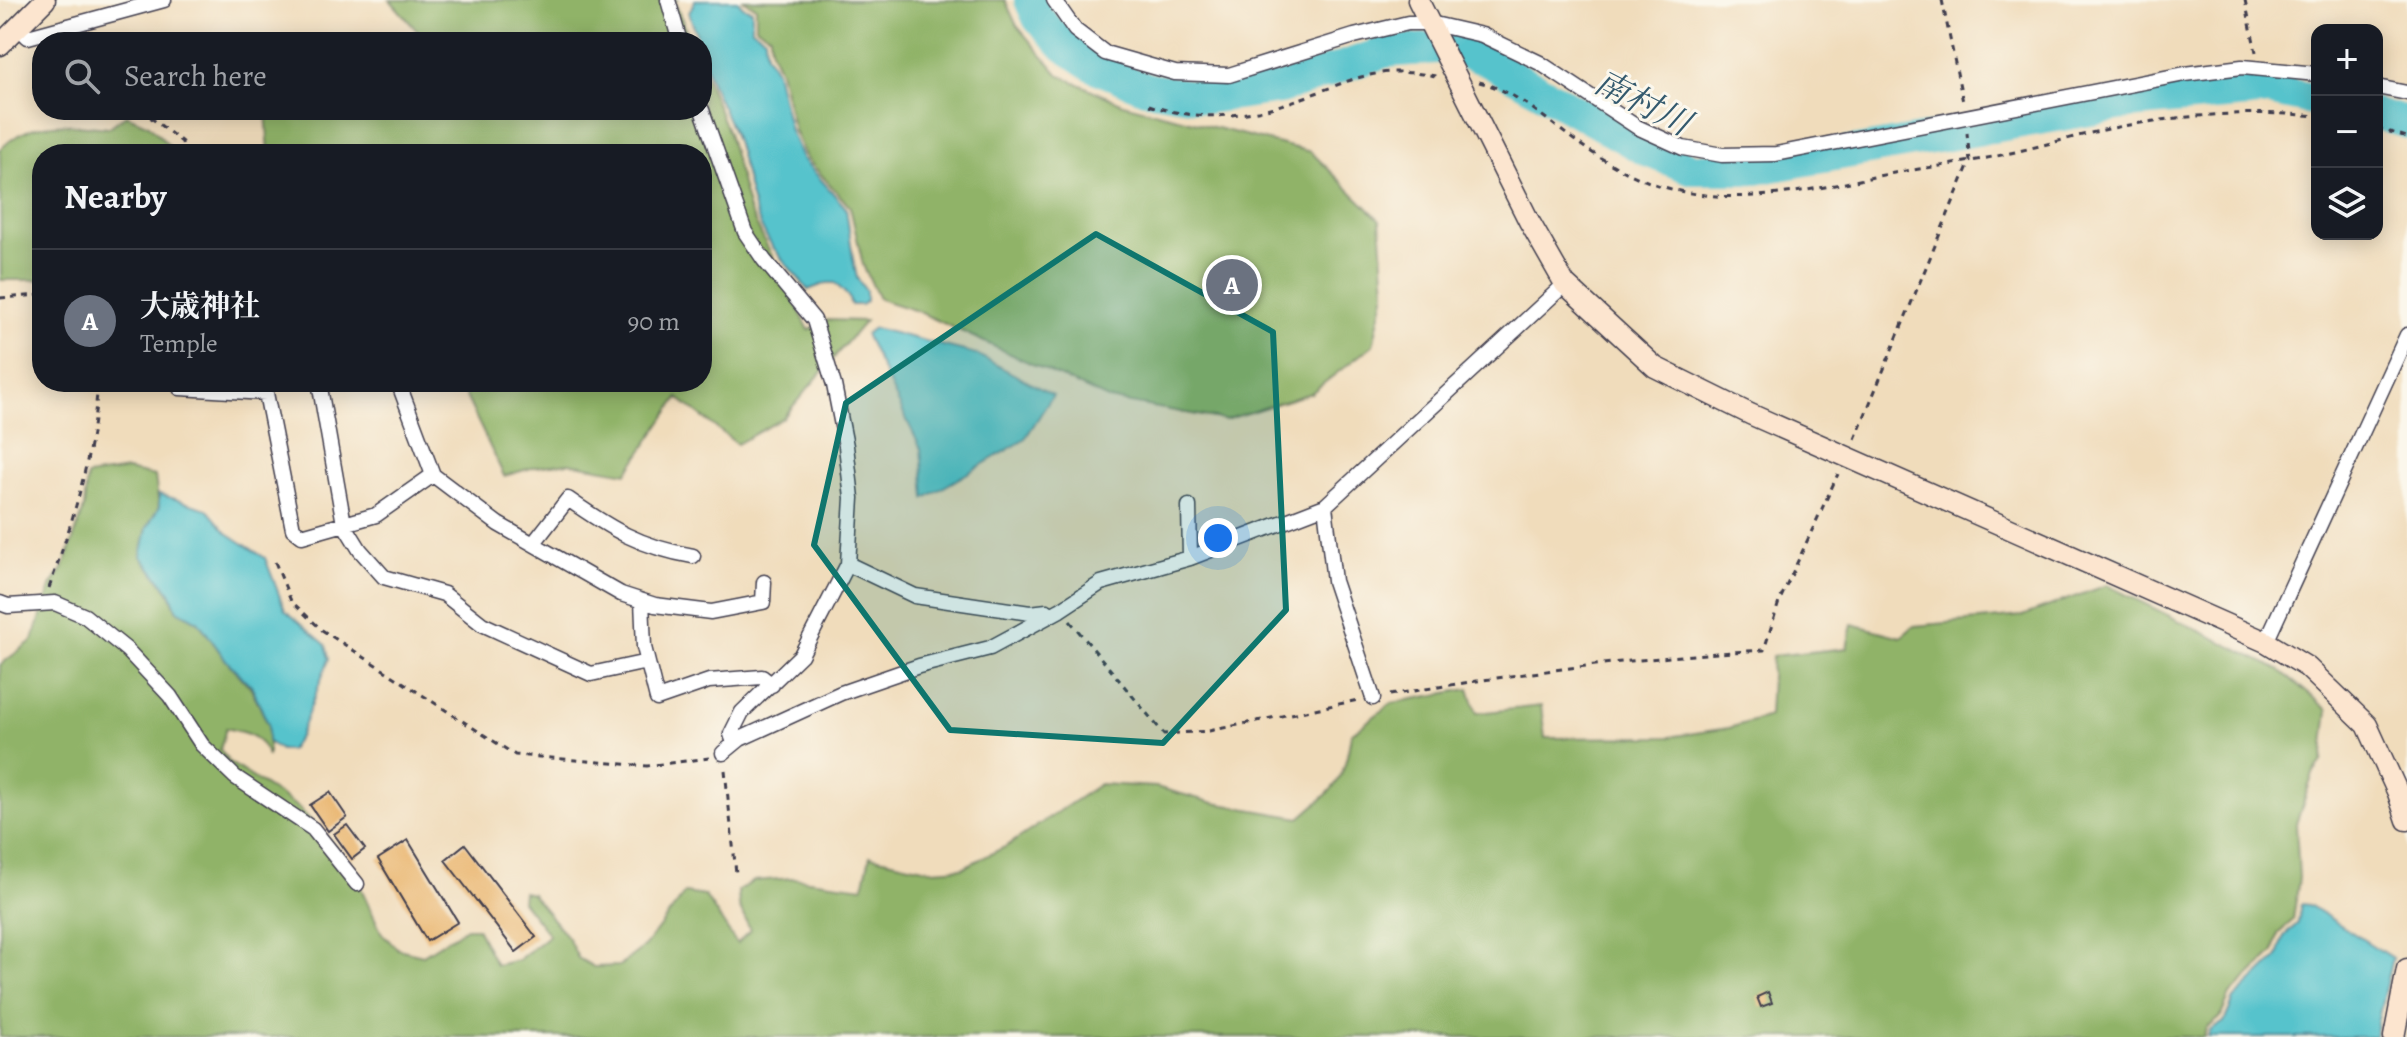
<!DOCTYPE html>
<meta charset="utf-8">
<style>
:root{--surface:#171b24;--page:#242831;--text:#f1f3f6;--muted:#9ea1a6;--line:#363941;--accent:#0f766e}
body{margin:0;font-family:Alegreya,"Noto Serif JP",serif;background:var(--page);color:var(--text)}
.controls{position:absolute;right:24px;top:24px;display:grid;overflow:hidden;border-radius:16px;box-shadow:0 4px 20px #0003}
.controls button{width:72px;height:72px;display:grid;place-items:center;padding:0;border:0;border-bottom:2px solid var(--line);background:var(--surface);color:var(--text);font:40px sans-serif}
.you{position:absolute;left:1218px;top:538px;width:28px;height:28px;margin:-20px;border:6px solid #fff;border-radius:50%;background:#1a73e8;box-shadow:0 0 0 12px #1a73e833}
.badge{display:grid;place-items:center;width:52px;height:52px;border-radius:50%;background:var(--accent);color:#fff;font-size:26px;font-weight:700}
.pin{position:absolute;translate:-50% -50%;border:4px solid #fff;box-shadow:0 2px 8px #0006}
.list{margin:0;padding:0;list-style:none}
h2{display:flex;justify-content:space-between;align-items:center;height:104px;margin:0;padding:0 32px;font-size:34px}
h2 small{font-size:26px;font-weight:400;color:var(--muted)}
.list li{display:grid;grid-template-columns:52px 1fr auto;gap:24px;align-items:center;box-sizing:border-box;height:144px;padding:0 32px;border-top:2px solid var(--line)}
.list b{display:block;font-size:30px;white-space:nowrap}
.list p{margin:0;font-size:26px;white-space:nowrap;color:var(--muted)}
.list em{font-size:26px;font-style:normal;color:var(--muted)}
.icon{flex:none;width:44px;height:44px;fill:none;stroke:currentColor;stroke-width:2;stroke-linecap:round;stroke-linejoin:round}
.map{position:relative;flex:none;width:2407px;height:1037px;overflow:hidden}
.search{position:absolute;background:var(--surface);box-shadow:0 4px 20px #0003;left:32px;top:32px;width:680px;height:88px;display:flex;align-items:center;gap:20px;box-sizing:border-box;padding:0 28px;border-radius:32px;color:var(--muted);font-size:30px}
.panel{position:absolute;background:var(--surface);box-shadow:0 4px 20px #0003;left:32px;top:144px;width:680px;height:248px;border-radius:32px}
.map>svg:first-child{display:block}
.forest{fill:#90b367;stroke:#596a51;stroke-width:2}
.water{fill:#56c3cc;stroke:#3c7284;stroke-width:2}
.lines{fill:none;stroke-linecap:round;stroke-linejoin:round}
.river{stroke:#56c3cc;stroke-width:32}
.building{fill:#e9b46c}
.street-casing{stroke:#413e4e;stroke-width:17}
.secondary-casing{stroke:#413e4e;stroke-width:23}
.path{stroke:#413e4e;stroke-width:3;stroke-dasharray:6 6;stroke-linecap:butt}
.street{stroke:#fff;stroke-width:14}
.secondary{stroke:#fce5cf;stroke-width:20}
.marked{fill:#0f766e;fill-opacity:0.2;stroke:#0f766e;stroke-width:6;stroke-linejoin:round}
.labels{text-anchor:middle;stroke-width:6;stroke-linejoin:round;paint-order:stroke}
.water-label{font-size:34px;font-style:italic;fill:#345a6e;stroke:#fbf7ec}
</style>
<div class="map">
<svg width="2407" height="1037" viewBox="0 0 2407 1037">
<rect width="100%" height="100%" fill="#fbf7ec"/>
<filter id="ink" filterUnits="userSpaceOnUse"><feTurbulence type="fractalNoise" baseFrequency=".0125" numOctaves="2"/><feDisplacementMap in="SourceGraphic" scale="16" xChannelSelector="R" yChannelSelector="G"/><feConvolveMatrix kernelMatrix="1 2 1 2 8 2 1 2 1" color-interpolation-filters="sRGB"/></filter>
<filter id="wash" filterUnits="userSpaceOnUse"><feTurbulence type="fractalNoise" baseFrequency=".006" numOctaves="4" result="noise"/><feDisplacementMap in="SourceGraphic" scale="32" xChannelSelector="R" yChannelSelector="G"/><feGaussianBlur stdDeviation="1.8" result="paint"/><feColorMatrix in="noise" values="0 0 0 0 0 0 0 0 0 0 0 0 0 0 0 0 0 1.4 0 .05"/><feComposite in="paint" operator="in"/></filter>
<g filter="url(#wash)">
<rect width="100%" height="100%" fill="#f0dcbb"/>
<path class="forest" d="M390,0h287l-2,2 16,40h-264z
M742,0h263l12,26 42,49 64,29 188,48 69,68 5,72 -12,53 -62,48 -86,27 -117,-21 -191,-88 -38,-12 -16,-34 -13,-58 -44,-49 -12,-27 -14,-61 -9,-19 -1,-16 -14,-8v-20z
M702,68l26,65 21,77 60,120 18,-10 38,1 -82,97 -46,26 -59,-46 -51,75 -58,-10 -34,4 -31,9 -45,-94h243v-228h-433l-3,-44h436z
M126,115l23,10 28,29h-135v126h-41l-1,-130c30,-33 68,-26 108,-22z
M127,470l28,6 4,31 -12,21 -6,28 29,37 6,17 21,10 29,40 25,28 17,36v33c-9,-24 -20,-23 -42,-29l-6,22 9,12 70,46 50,54 33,72 16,15 25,6 43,-27h11l19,37 22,-5 31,-25 -27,-34 1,-9 9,2 36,44 10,20 16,9 25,-1 26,-20 40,-53 20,3 32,48 13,-14 -11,-24 -1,-15 16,-10 39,-3 70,9 7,-31 62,14 30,-2 45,-22 93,-62 56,3 58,16 86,15c37,-32 44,-35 51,-84l41,-31 77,-14 8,24 64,-7 4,32 123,-1 61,-9 40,-12 3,-60 75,-8 5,-24 49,13 13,-11 108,-10 85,-31 174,86 47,39 -6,52 -9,12 -17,50 3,54 -6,42 -15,14 -4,18 -44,43 -10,23 -14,11 -2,8h-2204v-372l33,-25 18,-54 12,-17 21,-61 3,-32z"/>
<path class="water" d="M695,0h42l6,7 9,3v19l13,8 1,17 10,17 14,60 12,27 44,50 7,51 4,19 9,13v10l-5,4h-10l-3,-9 -13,-13h-8l-19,7c-12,-16 -28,-31 -39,-49 -19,-30 -22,-66 -33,-100 -10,-32 -34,-65 -34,-99h-3l-10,-29z
M874,328l102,26 77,41 -29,45 -99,58 -4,-49 -56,-115z
M159,494l48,15 20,24 38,25 20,52 41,35 3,14 -30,78 -9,13h-10l-12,-8v-18l-16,-37 -26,-27 -28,-39 -21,-11 -7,-18 -29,-36 6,-28 12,-21z
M2301,904l8,1 83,53 -18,79h-166l2,-6 14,-9 10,-23 44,-42 6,-21 14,-13z"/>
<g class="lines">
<path class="river" d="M1030,0l8,18 26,28 31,21 50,21 63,10 73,-10 104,-36 64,-5 35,12 165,93 44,17h63l374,-66 139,-13 48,10
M2377,114l30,9"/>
</g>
<g id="blocks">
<path class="building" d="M330,792l17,25 -19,14 -18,-26z
M347,825l18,24 -13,10 -18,-25z
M408,840l50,82 -31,19 -49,-82z
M465,844l71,93 -20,15 -71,-92z
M1768,992l4,11 -11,4 -4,-10z"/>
</g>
</g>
<g filter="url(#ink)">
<use href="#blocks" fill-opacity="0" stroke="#413e4e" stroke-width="2"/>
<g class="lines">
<g class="street-casing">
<path id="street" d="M668,0l12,42
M1054,0l21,30 30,23 70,20 54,2 125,-39 54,-13h22l52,12 58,28 97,64 46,21 39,7 54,-1 409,-80 57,-7 75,7
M18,27l10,10 136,-37
M2377,87l30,6
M702,110l43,122 19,28 50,60 20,65 12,61 6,52 -4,66 -47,91 -59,57 -11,22 3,9
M319,382l25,142 16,26 24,27 60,17 38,30 109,50 56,-12
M398,382l35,93 65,49 123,70 34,11 56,7 52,-10 1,-20
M180,388l86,5 27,136 9,7 74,-21 57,-40
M1189,506l1,52
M1325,506l9,75 39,117
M533,544l35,-45c43,30 72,48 125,57
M848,564l67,32 115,17 17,-2
M642,601l2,46 13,52 52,-18 53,-4 10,8
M0,603l8,3 47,-3 30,13 42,34 43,46 32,49 33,32 78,52 44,55
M2266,642l141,-307
M723,753l17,-14 101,-46 78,-27 71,-18 70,-38 41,-27 89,-25 135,-52 240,-222"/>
</g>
<g class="secondary-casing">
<path id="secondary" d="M1418,0l111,221 36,63 90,83 95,47 516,228 41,25 60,58 31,68 9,27
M0,45l45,-45
M2394,1037l13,-68"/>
</g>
<path class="path" d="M1942,0l21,102
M2245,0l11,52
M1479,82c40,10 69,40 102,63 34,24 74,44 116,49 64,9 128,-7 191,-20 28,-5 56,-8 83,-13 48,-8 94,-23 142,-33 66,-13 136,-18 204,-12
M1149,105c60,20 109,10 167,-12 19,-7 39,-16 59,-19 20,-4 41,-1 61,2
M141,110l41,32 2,12
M2377,128l30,9
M0,298l42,-3
M1855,439l115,-278 -3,-28
M275,562l16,39 31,29 193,125 132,11 62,-8
M49,588c26,-73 43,-128 49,-206
M1070,621l94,113 45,-3 149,-31
M1390,695c123,-21 249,-38 374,-45l15,-48 59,-128
M725,770l11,103"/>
<use href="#street" class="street"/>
<use href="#secondary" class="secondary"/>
</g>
</g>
<path class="marked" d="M1096,234l177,98 13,278 -123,133 -213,-13 -136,-185 32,-142z"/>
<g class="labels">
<g class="water-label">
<text transform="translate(1643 102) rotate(27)" y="12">南村川</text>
</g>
</g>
</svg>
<div class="controls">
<button>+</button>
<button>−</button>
<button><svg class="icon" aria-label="layers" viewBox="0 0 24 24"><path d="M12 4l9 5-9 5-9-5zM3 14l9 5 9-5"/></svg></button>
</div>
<div class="you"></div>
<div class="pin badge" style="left:1232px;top:285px;background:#6b7280">A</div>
<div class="search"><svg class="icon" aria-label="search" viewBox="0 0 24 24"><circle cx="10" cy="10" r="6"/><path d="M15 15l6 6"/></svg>Search here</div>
<section class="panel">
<h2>Nearby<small></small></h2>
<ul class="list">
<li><span class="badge" style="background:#6b7280">A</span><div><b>大歳神社</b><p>Temple</p></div><em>90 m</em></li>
</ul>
</section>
</div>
